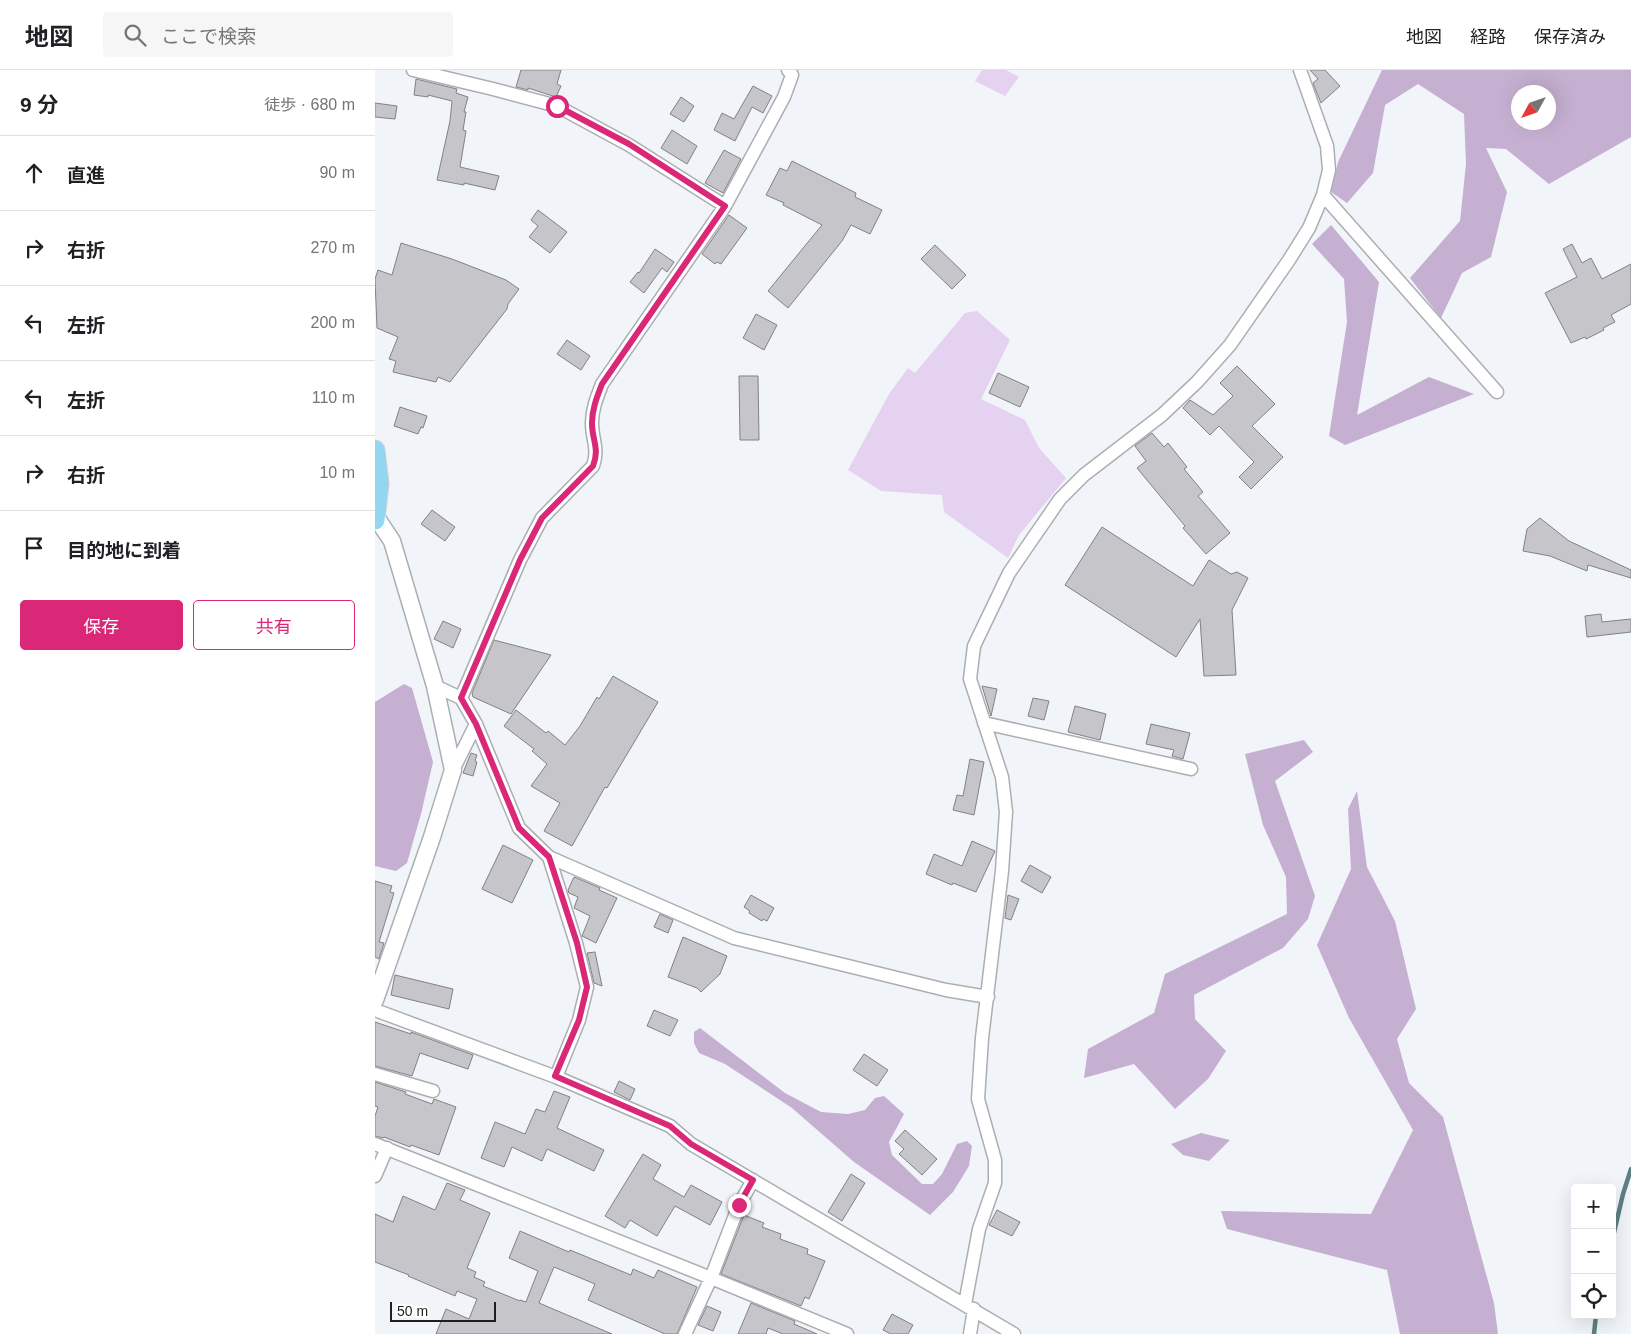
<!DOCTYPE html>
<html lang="ja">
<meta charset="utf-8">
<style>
:root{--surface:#fff;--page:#f6f6f6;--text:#202124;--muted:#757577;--line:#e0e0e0;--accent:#db2777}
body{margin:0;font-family:Helvetica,"Noto Sans JP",sans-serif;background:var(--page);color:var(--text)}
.controls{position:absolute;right:15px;bottom:15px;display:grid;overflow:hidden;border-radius:5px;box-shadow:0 5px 20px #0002}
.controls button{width:45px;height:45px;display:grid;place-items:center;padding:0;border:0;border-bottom:1px solid var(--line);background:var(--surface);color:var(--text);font:25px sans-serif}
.compass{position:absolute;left:1136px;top:15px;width:45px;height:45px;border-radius:50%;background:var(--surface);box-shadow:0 5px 20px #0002;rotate:230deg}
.scale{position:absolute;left:15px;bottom:12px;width:106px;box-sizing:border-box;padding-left:5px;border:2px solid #1e1f21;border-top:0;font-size:14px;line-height:18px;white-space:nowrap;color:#1e1f21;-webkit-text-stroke:4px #fff;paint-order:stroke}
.stop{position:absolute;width:15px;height:15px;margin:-11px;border:4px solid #db2777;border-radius:50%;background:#fff}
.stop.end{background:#db2777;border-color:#fff;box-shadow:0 1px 5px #0008}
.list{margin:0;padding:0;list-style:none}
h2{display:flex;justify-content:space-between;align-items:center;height:65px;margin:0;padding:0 20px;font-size:21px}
h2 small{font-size:16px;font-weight:400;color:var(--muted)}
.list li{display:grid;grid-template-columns:32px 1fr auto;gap:15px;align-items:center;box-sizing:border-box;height:75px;padding:0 20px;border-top:1px solid var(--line)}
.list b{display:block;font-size:19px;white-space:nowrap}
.list em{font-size:16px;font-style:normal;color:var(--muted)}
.actions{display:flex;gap:10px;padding:15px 20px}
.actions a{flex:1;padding:11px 0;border:1px solid var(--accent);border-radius:5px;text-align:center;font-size:18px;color:var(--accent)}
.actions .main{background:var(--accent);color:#fff}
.icon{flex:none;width:28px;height:28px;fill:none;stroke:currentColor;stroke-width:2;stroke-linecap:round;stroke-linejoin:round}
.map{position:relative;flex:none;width:1256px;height:1264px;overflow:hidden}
header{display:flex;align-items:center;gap:30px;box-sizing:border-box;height:70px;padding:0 25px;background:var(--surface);border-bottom:1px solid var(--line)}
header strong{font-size:24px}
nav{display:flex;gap:28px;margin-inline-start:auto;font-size:18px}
.search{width:350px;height:45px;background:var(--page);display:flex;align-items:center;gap:12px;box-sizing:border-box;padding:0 18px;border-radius:5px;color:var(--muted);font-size:19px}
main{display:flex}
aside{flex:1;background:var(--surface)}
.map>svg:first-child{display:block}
.green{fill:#e5d2f0}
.forest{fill:#c5b0d1;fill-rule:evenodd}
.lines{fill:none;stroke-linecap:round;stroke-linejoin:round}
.stream{stroke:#5d8083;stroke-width:4.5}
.building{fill:#c5c5ca;stroke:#818186}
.street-casing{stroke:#abaeb2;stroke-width:15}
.secondary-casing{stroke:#abaeb2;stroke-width:19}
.primary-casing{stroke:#d2d2d3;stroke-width:21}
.street{stroke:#fff;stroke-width:12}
.secondary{stroke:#fff;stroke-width:16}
.primary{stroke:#93d6f2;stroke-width:19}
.route{stroke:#db2777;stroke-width:6}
</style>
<header>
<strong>地図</strong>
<div class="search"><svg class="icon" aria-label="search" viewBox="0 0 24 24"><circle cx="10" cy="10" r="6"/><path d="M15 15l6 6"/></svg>ここで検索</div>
<nav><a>地図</a><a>経路</a><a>保存済み</a></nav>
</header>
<main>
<aside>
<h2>9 分<small>徒歩 · 680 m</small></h2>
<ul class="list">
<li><svg class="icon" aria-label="ahead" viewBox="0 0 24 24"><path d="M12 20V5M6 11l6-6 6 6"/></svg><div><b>直進</b></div><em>90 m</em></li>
<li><svg class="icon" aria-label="right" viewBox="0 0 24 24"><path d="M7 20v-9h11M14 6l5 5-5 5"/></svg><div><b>右折</b></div><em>270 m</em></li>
<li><svg class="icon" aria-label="left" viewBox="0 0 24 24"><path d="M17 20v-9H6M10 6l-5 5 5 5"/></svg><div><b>左折</b></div><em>200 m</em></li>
<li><svg class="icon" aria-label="left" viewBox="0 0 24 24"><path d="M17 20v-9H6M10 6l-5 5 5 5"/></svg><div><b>左折</b></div><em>110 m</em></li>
<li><svg class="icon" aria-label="right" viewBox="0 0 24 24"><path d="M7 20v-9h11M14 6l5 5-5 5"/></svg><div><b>右折</b></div><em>10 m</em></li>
<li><svg class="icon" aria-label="arrive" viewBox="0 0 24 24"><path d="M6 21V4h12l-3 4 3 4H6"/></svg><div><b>目的地に到着</b></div></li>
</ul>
<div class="actions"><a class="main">保存</a><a>共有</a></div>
</aside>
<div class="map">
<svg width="1256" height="1264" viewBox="0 0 1256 1264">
<rect width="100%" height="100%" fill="#f1f4f9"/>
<path class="green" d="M607,0h24l13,7 -14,19 -30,-15z
M602,241l33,29 -29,59 44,21 14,28 27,30 -47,57 -11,23 -64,-46 -2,-17 -61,-4 -33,-21 41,-76 19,-26 7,5 50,-60z"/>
<path class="forest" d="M1007,0h249v67l-82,47 -43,-35 -20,-1 21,44 -16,65 -29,16 -21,45 -31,-40 50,-57 6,-57 -2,-50 -46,-30 -33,21 -12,68 -26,30 -16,-11 7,-30zM1174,22v30h-30v-30z
M956,155l48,57 -22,133 72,-38 45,17 -129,51 -16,-9 18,-114 -3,-43 -32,-35z
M29,614l8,4 21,74 -12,52 -14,49 -11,8 -21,-5v-164z
M929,670l9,12 -38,29 40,115 -7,23 -25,29 -89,47 1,24 31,32 -18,28 -33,30 -41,-45 -50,14 4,-29 66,-36 11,-39 122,-60 -1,-37 -23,-52 -18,-71z
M982,721l10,76 28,54 21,88 -19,30 12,44 34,34 51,186 4,31h-98l-13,-64 -160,-41 -6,-18 150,3 42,-84 -64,-112 -32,-73 34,-76 -3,-60z
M325,958l85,65 36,19 27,2 17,-4 10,-12 9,-2 20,18 -15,28 3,13 30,29h11l9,-10 15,-30 10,-3 5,5 -3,20 -16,26 -23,23 -76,-53 -62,-54 -67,-44 -26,-11 -5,-10v-11z
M826,1063l29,7 -21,21 -26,-6 -12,-11z"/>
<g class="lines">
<path class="stream" d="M1237,1171l11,-47 8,-25
M1219,1264l2,-19"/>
</g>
<path class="building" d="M146,0h40l-4,14 4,2 -5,11 -28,-9v2l-12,-3z
M935,0h15l15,16 -19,17 -8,-20 5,-4z
M41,9l41,10 -1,4 12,4 -4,15h2l-3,18 3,1 -6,36 39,9 -4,14 -31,-7v2l-27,-5 13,-59 2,-20 -24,-6v2l-14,-2z
M378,16l19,10 -9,17 -11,-6 -17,34 -21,-11 8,-17 12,6z
M306,27l13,9 -10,16 -14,-8z
M0,33l22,3 -2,13 -20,-2z
M297,60l25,16 -10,18 -26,-16z
M349,80l17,9 -18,34 -18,-10z
M417,91l64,32 -1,4 27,13 -12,24 -19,-9 -9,16 -54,67 -20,-17 54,-66 -39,-20 1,-2 -18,-8 14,-27 7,3z
M163,140l29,22 -17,21 -21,-16 9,-11 -7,-6z
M354,145l18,13 -26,36 -4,-2 -2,2 -13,-10z
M26,173l51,16 54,21 13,9 -11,15 -1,5 -57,73 -12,-5 -2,5 -43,-10 3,-11 -7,-2 9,-22 -21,-9 -2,-49 3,-9 14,5z
M1197,174l10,19 9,-5 11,21 29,-15v40l-20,11 4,7 -12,6 1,2 -18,9 -1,-2 -14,6 -26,-50 32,-16 -14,-28z
M560,175l31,30 -14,14 -31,-30z
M280,179l19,13 -7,10 -5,-4 -18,25 -14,-11 8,-10 1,1z
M381,244l21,11 -13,25 -21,-12z
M192,270l23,16 -9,14 -24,-16z
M862,296l38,38 -23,22 31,31 -32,32 -12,-12 15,-15 -35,-36 -9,9 -27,-27 7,-8 23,15 20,-19 -13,-13z
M623,303l31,14 -9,20 -31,-14z
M364,306h19l1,64h-19z
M25,337l27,9 -4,12 -2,-1 -3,7 -24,-8z
M777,363l12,14 4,-4 19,24 -3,2 19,23 -5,4 32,37 -24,21 -23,-26 2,-2 -48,-58 9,-7 -11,-15z
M57,440l23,17 -10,14 -24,-17z
M1165,448l29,23 62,29v8l-43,-13 -1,6 -37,-15 -27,-5 4,-22z
M727,457l91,59 16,-26 22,14 6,-2 11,6 -16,32 4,65 -32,1 -4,-57 -24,38 -111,-72z
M1226,544l1,8 29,-3v13l-44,5 -2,-21z
M68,551l18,8 -8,19 -19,-9z
M119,570l57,15 -40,59 -38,-17 -1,-4z
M238,606l45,26 -51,86 -2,-1 -33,59 -28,-15 16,-28 -29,-17 16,-22 -15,-13 2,-2 -30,-23 12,-16 30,23 2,-2 17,14 15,-19 17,-29 2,2z
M607,616l15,3 -6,27z
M658,628l16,3 -5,19 -16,-4z
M700,636l31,8 -6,26 -32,-8z
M776,654l39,9 -7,26 -11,-3 2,-6 -28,-6z
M96,683l6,2 -2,6 2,1 -4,14 -10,-3z
M595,689l14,3 -10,53 -21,-5 4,-15 6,1z
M597,771l23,10 -19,41 -23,-9 -1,2 -26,-11 8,-20 28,12z
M128,775l30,15 -21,43 -30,-14z
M655,795l21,12 -9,16 -21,-12z
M199,807l26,11 -1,2 18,8 -21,45 -14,-7 8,-20 -16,-8 4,-11 -9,-4 -1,-3z
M0,811l17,5 -2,6 4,1 -15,49 5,1 -5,16 -4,-2z
M376,825l23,13 -7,13 -4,-2 -1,2 -13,-8 1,-2 -6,-4z
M633,825l11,4 -8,21 -6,-2z
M285,844l13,6 -5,13 -14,-6z
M308,867l44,19 -7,18 -19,18 -4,-4 -29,-11z
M220,882l7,34 -8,-3 -7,-30z
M20,905l58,14 -4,20 -58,-14z
M279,940l24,10 -8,16 -23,-10z
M0,952l36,12v-2l62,23 -5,14 -48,-16 -8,23 -37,-10z
M489,984l24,16 -11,16 -24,-16z
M244,1011l16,8 -5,11 -16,-8z
M0,1012l31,10 -1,2 27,10 2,-5 22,8 -17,48 -28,-10 -1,2 -26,-10 -1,1 -8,-2v-20l3,-9 -3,-1z
M179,1021l16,6 -13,31 47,22 -10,21 -47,-22 -5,12 -30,-14 -8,20 -23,-9 14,-36 30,12 11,-25 9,3z
M530,1060l32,29 -15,16 -23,-21 5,-5 -9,-8z
M268,1084l18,11 -8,14 31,18 7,-12 31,17 -12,23 -35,-19 -18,30 -27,-16 -5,8 -20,-12z
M476,1104l14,9 -23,38 -14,-9z
M72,1113l18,7 -5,10 30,13 -23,55 9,4 -2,5 11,5 -2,4 37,15v-1l6,2 12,-31 -29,-13 11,-27 49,21 1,-2 61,25 2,-6 21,9 4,-8 39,17 -20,47h-12l-77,-34 7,-16 -41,-17 -15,36 73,31h-176l10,-25 23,10 8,-20 -20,-8 -2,5 -47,-20 1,-1 -34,-13v-48l18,8 10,-26 32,14z
M622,1140l23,12 -8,14 -23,-11z
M369,1145l20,8 -2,4 19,7 -1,5 28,10 -1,5 18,7 -16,38 -4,-2 -4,9 -80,-32z
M376,1233l44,18 -1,3 23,10h-34l-15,-6 -2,6h-28z
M332,1236l14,6 -8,19 -15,-6z
M517,1244l21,11 -5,9h-17l-8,-4z"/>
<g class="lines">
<g class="street-casing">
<path id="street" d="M38,0l80,19 64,17 72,39 96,61
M948,125l174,197
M60,616l26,12 59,-138 22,-42 51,-52c6,-18 -1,-26 -1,-43 0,-14 5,-26 10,-39l123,-178 59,-109 8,-22 -4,-5
M86,628l15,26
M609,653l207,46
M78,700l23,-46 43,104 30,29 185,81 212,52 42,7
M174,787l27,86 11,44 -8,33 -23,57
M0,940l181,67 114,49 21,18 323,190
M0,1004l58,17
M0,1074l336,134 136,56
M0,1106l12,-28
M590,1234l14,-75 16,-46v-23l-17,-61 4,-61 20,-167 4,-59 -4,-35 -32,-98 4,-33 35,-73 51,-74 24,-24 78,-60 35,-33 33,-37 59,-85 20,-32 14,-33 6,-25 -2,-24 -27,-76
M310,1264l26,-56 28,-73 14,-25
M595,1264l4,-25"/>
</g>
<g class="secondary-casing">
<path id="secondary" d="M0,930l57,-163 21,-67 -18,-84 -43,-145 -16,-24"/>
</g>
<g class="primary-casing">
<path id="primary" d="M0,380l4,33 -4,37"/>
</g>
<use href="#street" class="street"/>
<use href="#secondary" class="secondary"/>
<use href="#primary" class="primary"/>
</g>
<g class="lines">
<path class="route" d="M182,36l72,38 96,62 -123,178c-5,13 -10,25 -10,39 0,18 8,25 1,43l-51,52 -22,42 -59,138 15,26 43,104 30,29 28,86 10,44 -8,33 -24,56 115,50 21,18 62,36 -14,25"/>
</g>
</svg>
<div class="controls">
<button>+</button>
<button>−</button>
<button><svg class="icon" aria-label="locate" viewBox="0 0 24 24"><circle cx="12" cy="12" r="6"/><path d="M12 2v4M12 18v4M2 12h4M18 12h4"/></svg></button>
</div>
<svg class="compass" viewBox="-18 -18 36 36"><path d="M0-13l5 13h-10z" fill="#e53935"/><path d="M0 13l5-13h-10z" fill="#757577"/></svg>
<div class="scale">50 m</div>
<div class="stop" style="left:182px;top:36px"></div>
<div class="stop end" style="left:364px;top:1135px"></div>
</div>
</main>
